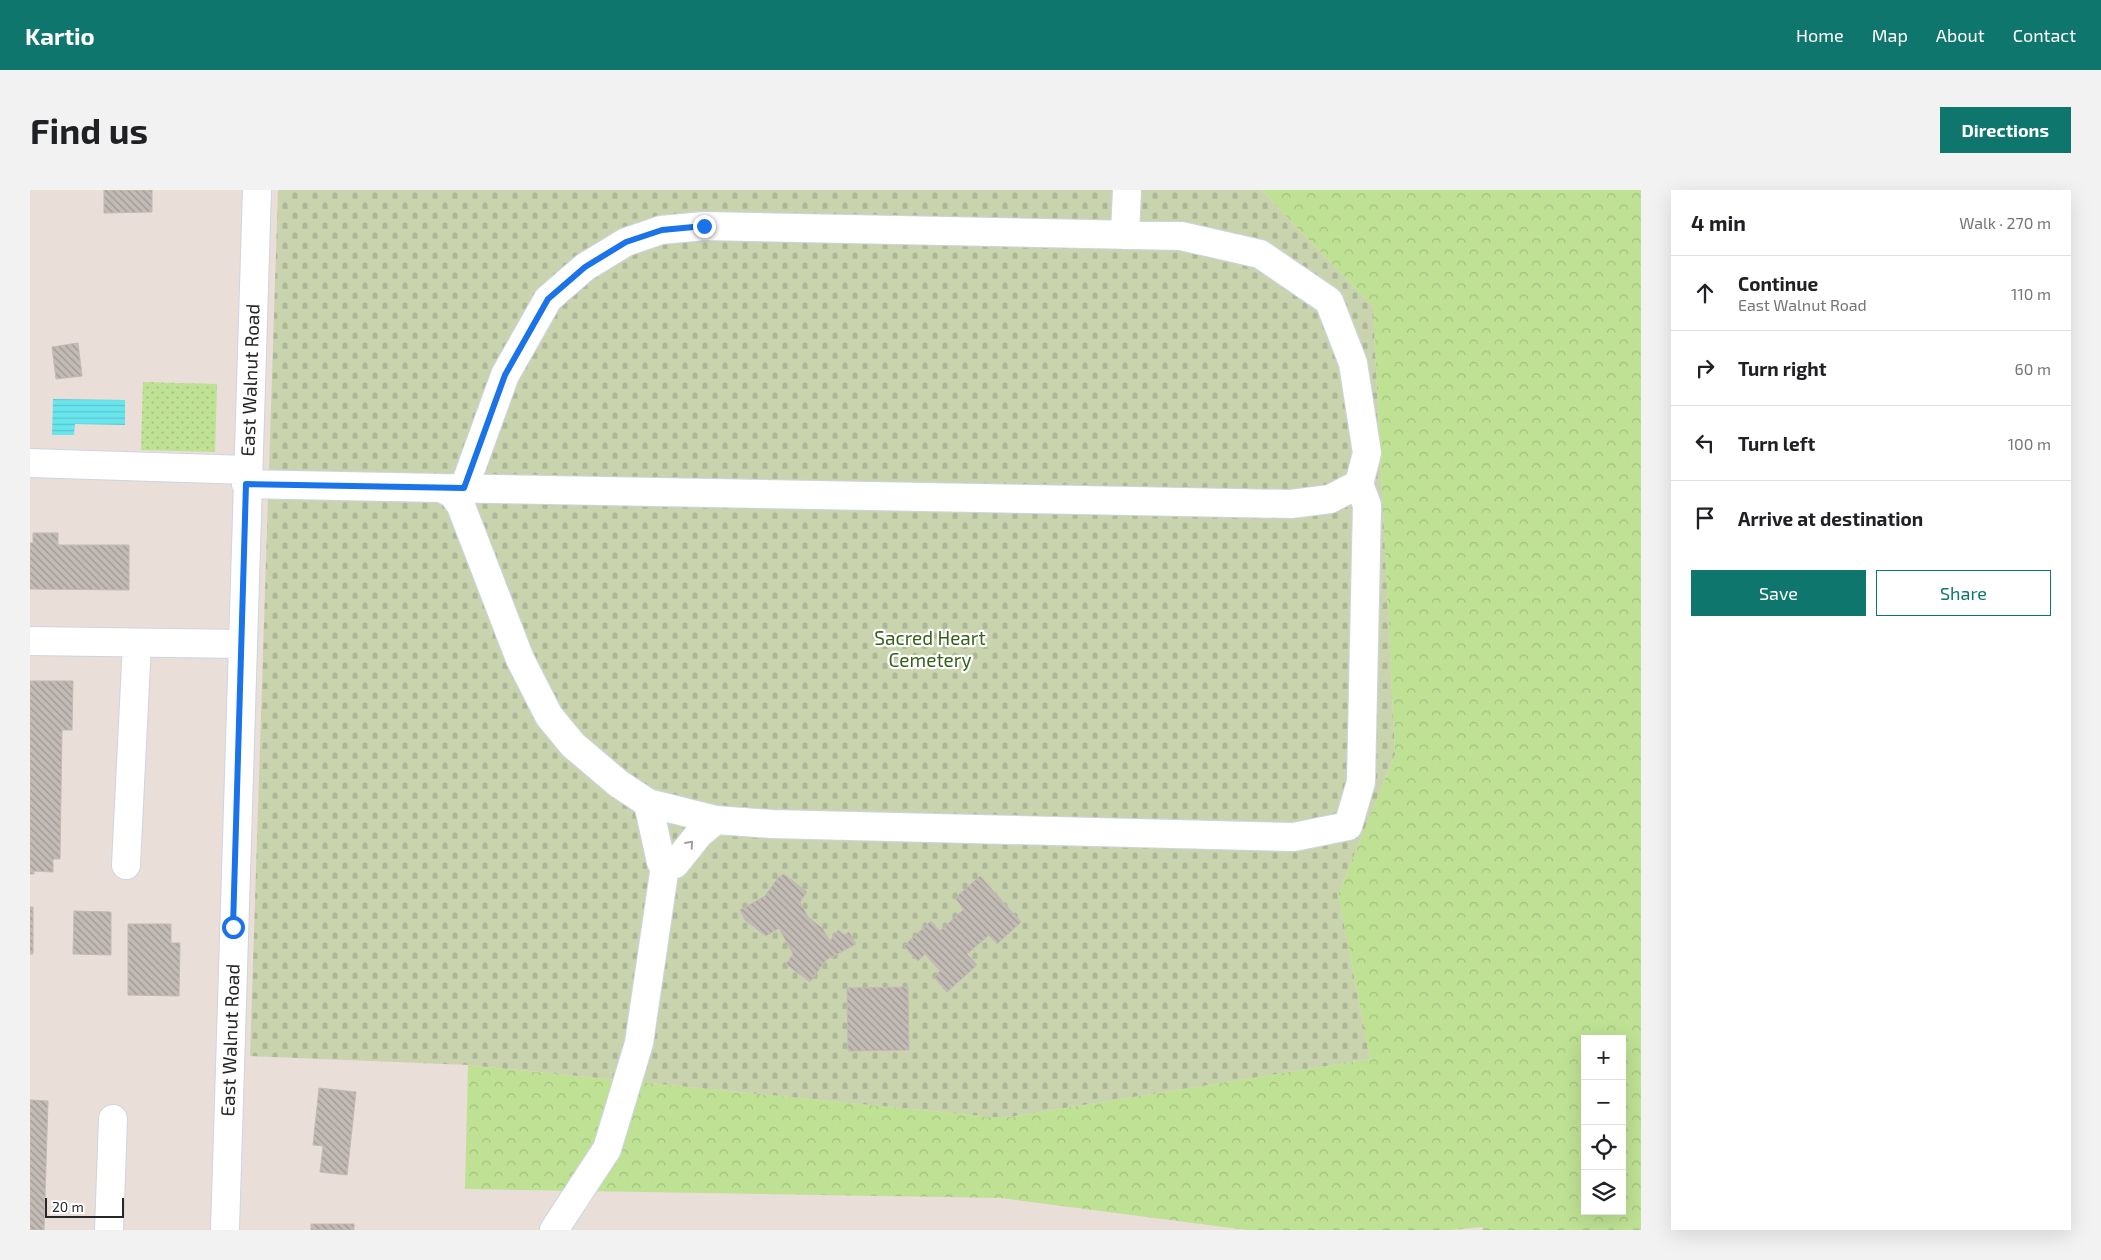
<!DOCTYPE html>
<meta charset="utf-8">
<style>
:root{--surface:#fff;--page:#f2f2f2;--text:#202124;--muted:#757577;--line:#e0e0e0;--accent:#0f766e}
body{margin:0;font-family:"Exo 2",sans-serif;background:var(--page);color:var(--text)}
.controls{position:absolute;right:15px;bottom:15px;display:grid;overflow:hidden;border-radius:0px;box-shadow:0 5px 20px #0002}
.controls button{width:45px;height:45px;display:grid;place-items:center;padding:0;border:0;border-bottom:1px solid var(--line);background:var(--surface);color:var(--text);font:25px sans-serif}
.scale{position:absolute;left:15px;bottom:12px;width:79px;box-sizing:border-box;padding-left:5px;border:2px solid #272727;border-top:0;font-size:14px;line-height:18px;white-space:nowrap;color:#272727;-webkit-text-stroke:4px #fff;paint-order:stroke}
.stop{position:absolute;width:15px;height:15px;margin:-11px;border:4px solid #1a73e8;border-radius:50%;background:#fff}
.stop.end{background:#1a73e8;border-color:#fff;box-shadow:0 1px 5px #0008}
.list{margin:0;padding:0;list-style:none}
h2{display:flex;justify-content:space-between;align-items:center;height:65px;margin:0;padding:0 20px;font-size:21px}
h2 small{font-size:16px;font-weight:400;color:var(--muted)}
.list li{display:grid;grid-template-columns:32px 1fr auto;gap:15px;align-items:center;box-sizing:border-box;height:75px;padding:0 20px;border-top:1px solid var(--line)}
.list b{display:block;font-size:19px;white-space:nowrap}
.list p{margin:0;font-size:16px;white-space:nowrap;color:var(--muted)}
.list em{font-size:16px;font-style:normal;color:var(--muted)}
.actions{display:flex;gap:10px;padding:15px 20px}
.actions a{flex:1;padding:11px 0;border:1px solid var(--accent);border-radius:0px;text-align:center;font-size:18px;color:var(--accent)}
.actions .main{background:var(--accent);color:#fff}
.icon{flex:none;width:28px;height:28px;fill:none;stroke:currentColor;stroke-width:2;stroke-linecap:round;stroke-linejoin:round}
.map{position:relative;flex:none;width:1611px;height:1040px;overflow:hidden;border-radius:0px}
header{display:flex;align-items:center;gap:30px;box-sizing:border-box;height:70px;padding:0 25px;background:var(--accent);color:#fff}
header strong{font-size:24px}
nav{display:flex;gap:28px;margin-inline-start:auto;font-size:18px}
.intro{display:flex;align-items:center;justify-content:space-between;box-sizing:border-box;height:120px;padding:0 30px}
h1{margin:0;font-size:35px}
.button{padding:12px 22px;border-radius:0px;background:var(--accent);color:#fff;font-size:18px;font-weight:700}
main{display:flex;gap:30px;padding:0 30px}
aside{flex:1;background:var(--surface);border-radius:0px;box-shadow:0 5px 20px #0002}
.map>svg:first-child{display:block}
.forest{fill:url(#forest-crowns);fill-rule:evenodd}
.cemetery{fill:url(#cemetery-stones)}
.park{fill:url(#park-dots)}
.water{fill:url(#water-rules)}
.building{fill:url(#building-back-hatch);stroke:#c4bab2}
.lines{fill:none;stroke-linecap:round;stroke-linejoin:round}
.minor-casing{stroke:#cdd5e0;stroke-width:30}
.minor{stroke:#fff;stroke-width:28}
.oneway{stroke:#9e9e9e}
.route{stroke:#1a73e8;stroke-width:6}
.labels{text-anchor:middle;stroke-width:4.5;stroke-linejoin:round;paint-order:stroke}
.street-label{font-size:19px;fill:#272727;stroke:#fff}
.park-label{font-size:19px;fill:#376119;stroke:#fff}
</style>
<header>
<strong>Kartio</strong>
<nav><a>Home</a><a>Map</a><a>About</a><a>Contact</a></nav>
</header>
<div class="intro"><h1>Find us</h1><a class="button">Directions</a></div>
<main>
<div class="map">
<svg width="1611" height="1040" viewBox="0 0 1611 1040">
<defs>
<pattern id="forest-crowns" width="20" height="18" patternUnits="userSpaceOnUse" patternTransform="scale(1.25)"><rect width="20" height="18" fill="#bee193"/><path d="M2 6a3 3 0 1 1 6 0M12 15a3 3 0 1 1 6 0" fill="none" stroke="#a3c17f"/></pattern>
<pattern id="cemetery-stones" width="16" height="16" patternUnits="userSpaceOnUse" patternTransform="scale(1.25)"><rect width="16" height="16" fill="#c9d4af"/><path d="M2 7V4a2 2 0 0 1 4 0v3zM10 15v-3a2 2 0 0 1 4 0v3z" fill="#adb697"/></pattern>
<pattern id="park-dots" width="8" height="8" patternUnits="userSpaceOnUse" patternTransform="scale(1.25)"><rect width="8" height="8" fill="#bee193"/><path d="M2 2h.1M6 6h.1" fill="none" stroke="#a3c17f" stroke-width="1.8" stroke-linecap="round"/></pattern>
<pattern id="water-rules" width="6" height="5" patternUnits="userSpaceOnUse" patternTransform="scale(1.25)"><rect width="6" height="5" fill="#69e6ed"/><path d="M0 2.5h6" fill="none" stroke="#5bc5cb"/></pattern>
<pattern id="building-back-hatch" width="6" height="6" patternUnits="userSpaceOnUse" patternTransform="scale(1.25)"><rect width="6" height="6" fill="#c2bab4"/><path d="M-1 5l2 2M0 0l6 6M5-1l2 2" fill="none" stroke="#9e9792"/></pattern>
</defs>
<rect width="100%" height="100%" fill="#eaded8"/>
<path class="forest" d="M1231,0h380v1040h-158l-1,-3 -31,3h-204l-246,-32 -536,-9 3,-124 534,53 368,-59 -32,-165 57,-140 -22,-447zM1555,849h37v172h-37z"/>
<path class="cemetery" d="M248,0h983l112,117 22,447 -57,140 32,165 -368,59 -534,-53 -218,-9z"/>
<path class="park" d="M113,192l74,2 -2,68 -74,-2z"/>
<path class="water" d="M23,209l72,1v25l-50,-1 -1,11h-22z"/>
<path class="building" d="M74,0h48v22l-48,1z
M48,153l4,33 -26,3 -4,-32z
M3,343h25v12h71v45l-99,-1v-46h3z
M0,491h43l-1,49h-10l-2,129h-7v13l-19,-1v3h-4z
M754,684l23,18 -7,10 8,15 14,11 8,13 8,-11 6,5 5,-3 7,12 -30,16 -16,22 -24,-18 7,-10 -14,-26 -13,8 -21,-16 -5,-10 25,-14 13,-18z
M950,686l41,46 -24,22 -8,-9 -22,19 10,11 -30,27 -13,-15 6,-6 -15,-17 -7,7 -14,-15 27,-25 9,10 24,-22 -9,-11z
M0,717h3v47h-3z
M44,721l37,1v43l-38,-1z
M98,734h43v19h9l-1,53 -51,-1z
M878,797l1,63 -61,1 -1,-63z
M289,898l37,4 -9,83 -27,-3 3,-26 -10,-1z
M0,910l18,1 -4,129h-14z
M281,1034h43v6h-43z"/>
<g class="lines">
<g class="minor-casing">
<path id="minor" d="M1095,45l2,-45
M0,273l217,7
M216,294l195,4 12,6 8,12 59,153 29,57 24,29 46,39 29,19 68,17 56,4 522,13 54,-11 13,-44 6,-277 -8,-21
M411,298l850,16 39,-5 29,-15 8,-31 -14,-90 -24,-62 -69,-47 -79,-18 -477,-10 -43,4 -35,12 -41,25 -37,32 -43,76 -41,113
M0,451l212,3
M618,613l13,59 4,4 10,-2 24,-30 17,-14
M96,675l11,-222
M79,1040l4,-111
M195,1040l32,-1040
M524,1040l53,-81 11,-36 21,-70 26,-177"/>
</g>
<use href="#minor" class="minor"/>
</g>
<defs><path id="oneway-chevron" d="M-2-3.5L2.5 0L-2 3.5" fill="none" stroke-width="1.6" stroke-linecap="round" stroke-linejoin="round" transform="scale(1.25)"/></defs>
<use class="oneway" href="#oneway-chevron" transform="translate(660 654) rotate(-49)"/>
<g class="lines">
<path class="route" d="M203,737l13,-443 218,4 41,-113 43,-76 37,-32 41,-25 36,-12 42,-4"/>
</g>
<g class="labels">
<g class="street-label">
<text transform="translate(220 190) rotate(-88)" y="7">East Walnut Road</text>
<text transform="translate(200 850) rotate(-88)" y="7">East Walnut Road</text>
</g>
<g class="park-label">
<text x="900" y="455">Sacred Heart<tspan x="900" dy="22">Cemetery</tspan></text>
</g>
</g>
</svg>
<div class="controls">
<button>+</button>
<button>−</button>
<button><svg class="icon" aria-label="locate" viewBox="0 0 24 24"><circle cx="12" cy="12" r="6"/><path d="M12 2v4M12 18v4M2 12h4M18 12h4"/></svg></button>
<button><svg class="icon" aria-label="layers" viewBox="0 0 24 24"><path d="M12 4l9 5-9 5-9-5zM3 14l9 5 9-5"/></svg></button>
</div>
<div class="scale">20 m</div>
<div class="stop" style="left:203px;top:737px"></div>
<div class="stop end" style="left:674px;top:36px"></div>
</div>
<aside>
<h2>4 min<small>Walk · 270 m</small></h2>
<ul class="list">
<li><svg class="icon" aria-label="ahead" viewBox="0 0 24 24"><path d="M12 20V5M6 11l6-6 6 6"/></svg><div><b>Continue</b><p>East Walnut Road</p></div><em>110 m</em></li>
<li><svg class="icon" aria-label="right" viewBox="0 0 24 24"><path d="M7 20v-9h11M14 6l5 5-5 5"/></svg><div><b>Turn right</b></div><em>60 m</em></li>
<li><svg class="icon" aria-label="left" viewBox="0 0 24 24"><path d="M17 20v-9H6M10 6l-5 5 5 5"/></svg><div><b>Turn left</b></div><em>100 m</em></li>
<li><svg class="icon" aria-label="arrive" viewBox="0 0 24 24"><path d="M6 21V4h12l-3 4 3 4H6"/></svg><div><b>Arrive at destination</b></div></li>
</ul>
<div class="actions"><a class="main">Save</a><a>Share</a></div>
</aside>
</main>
